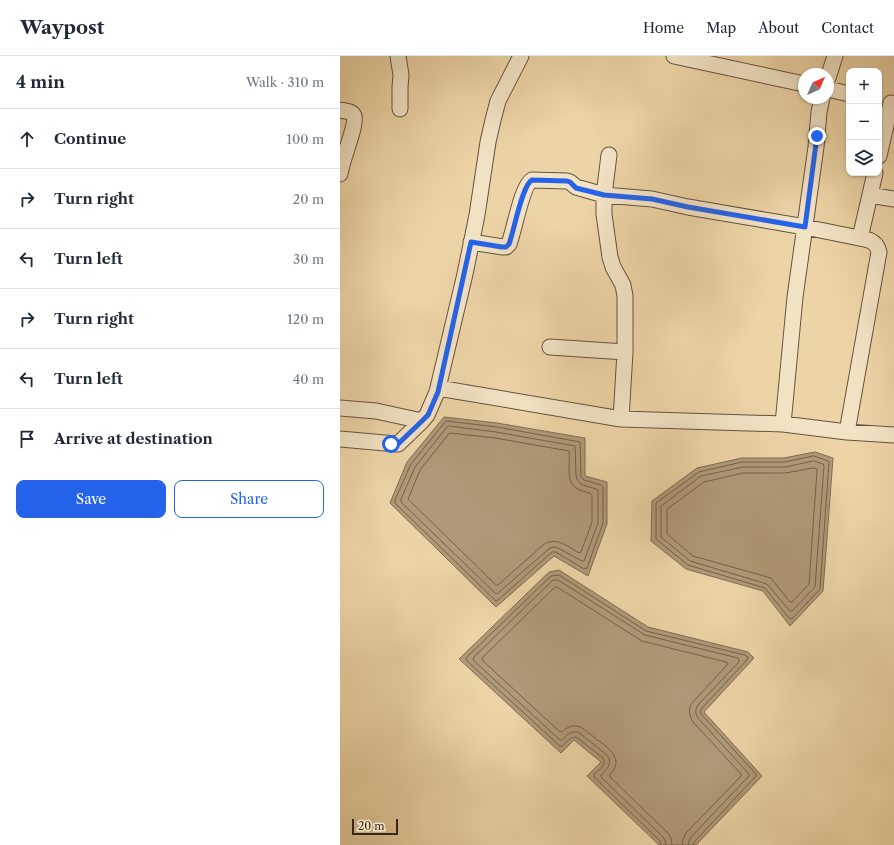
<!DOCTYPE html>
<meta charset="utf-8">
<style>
:root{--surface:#fff;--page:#f6f6f7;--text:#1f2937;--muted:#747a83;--line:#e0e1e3;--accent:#2563eb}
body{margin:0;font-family:"Libre Caslon Text",serif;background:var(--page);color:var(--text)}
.controls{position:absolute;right:12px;top:12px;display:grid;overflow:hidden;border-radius:8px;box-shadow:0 1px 3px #0004}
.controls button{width:36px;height:36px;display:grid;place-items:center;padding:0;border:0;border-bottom:1px solid var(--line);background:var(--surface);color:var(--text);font:20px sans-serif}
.compass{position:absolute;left:458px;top:12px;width:36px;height:36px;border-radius:50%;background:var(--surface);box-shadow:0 1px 3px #0004;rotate:45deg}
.scale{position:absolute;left:12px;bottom:10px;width:46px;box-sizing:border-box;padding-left:4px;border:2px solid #39271e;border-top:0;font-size:11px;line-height:14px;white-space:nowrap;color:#39271e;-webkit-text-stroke:3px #f3e3c5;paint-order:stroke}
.stop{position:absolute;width:12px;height:12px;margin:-9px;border:3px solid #2563eb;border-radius:50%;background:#fff}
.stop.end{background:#2563eb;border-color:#fff;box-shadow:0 1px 4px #0008}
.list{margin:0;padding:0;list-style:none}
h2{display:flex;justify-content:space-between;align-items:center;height:52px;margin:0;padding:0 16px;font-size:17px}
h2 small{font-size:13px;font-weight:400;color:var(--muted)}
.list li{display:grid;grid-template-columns:26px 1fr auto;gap:12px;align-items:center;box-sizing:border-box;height:60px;padding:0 16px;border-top:1px solid var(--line)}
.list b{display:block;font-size:15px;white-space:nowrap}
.list em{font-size:13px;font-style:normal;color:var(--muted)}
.actions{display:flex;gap:8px;padding:12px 16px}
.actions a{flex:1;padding:9px 0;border:1px solid var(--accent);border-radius:8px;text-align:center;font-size:14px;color:var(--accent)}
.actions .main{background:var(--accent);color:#fff}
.icon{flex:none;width:22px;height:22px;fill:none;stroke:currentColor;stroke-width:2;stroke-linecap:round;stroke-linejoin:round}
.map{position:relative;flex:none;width:554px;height:789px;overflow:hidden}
header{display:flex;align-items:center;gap:24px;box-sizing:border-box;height:56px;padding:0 20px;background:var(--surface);border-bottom:1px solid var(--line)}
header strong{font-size:19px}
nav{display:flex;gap:22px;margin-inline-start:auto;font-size:14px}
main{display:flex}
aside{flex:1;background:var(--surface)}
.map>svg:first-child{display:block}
.water{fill:#b09978;stroke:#806b54}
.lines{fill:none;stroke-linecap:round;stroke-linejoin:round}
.shore{stroke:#74604b;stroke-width:1}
.street-casing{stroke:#665240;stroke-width:17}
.street{stroke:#f3e3c5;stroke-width:15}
.route{stroke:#2563eb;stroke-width:5}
</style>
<header>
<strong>Waypost</strong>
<nav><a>Home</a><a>Map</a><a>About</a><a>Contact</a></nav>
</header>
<main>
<aside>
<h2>4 min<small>Walk · 310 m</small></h2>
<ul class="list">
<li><svg class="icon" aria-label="ahead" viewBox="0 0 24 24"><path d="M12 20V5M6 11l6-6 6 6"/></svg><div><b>Continue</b></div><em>100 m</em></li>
<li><svg class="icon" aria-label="right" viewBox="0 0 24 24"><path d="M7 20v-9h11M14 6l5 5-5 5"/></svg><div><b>Turn right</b></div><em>20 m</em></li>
<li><svg class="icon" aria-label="left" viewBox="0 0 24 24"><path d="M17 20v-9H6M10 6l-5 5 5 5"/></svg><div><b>Turn left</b></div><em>30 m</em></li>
<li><svg class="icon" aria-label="right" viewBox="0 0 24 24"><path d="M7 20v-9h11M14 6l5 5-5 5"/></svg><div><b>Turn right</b></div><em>120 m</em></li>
<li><svg class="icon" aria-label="left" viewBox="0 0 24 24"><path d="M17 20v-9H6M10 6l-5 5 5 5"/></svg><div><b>Turn left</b></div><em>40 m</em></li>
<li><svg class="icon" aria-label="arrive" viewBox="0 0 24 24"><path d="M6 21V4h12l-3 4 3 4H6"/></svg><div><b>Arrive at destination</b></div></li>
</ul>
<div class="actions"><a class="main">Save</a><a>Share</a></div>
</aside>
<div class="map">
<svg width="554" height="789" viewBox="0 0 554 789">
<rect width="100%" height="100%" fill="#edd4a6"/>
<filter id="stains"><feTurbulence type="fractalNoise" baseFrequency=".005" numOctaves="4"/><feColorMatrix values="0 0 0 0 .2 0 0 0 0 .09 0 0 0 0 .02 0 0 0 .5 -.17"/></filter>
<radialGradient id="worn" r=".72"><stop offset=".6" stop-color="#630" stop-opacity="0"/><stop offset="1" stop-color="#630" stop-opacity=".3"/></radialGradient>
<path class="water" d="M104,361l53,6 88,15v38l22,6v42l-19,52 -34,-20 -58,51 -106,-104 17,-41z
M475,396l18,6 -10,133 -33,35 -27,-35 -77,-22 -35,-28 1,-40 45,-33 45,-10h42z
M219,514l89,57 100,25 6,6 -50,54 58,64 -66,69h-37l-72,-69 14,-14 -27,-22 -13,13 -102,-94 90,-87z"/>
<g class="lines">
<path class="shore" d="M107,365l50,6 83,15 1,35 3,3 17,5 2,2v36l-16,45 -3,1 -28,-17h-4l-54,48 -2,1 -101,-98v-3l16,-36 34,-42z
M109,370l47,6 79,14 1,30c2,10 12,10 20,13l2,1v33l-14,38h-2l-24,-13 -4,-1 -4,1 -52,45 -2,1 -95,-92v-3l14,-32 32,-40z
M110,377l45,5 74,13c2,12 -5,31 9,38 4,2 8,3 12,4l2,2v27l-11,30 -2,1c-12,-7 -23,-17 -36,-8l-45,40h-2l-88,-86 12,-29z
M474,400l14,5 1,1 -9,127 -28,30 -3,-1 -24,-30 -77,-23 -32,-26v-36l43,-31 43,-10h42z
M474,405l9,3 1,2 -9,121 -23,24h-2l-23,-27 -77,-23 -29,-24v-31l40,-30 42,-9h42z
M474,412l3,1v1l-8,114 -17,18h-2l-16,-20 -3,-4 -78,-22 -26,-22v-25l37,-27 39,-9h42z
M321,789l-1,-4 -66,-64v-3c5,-4 13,-9 9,-16l-27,-21 -5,1 -9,8h-2l-94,-86 1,-3 84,-81 8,-1 87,56 99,24 3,2 -1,3 -45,48 -2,4 2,3 54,59v2l-61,65 -2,4
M326,789l-1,-5 -2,-3 -62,-60v-2c6,-6 12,-11 6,-20l-29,-23c-8,-1 -11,3 -16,8h-2l-87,-80 1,-3 79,-77h5l87,55 93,23 1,1v3l-41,43c-3,4 -3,9 0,13l51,56v2l-58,61 -2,4 -1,4
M332,789l-1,-7 -3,-5 -58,-56v-2c12,-14 4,-22 -8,-32 -6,-4 -12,-9 -18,-14 -8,-5 -15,-4 -22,3l-3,-1 -77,-71 1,-3 72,-70h2l85,54 84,21 2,1 -1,2 -35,38c-4,6 -3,12 1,19l48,52v2l-55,57 -3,6 -1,6"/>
<g class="street-casing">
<path id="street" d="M58,0l3,19 -1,12v22
M334,0l130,28
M488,22l7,-22
M488,33l21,5
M0,54c5,1 12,1 14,6 3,8 -11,42 -13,53l-1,5
M269,99l-5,40v19l6,43 3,10 10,18 2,11v56l-4,67
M539,100l12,-53
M530,139l24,4
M520,182l15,-65
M131,186l32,5h3l3,-3c5,-13 13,-59 23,-64l35,1 3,1 6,5 28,8 48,4 36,8 117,20 64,13c6,3 8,5 10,12l-32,180
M210,291l75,5
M98,332l183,31 162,5 64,8 47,3
M0,352l36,3 46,10
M443,368l12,-127 21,-150 3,-35 3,-14
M0,383l56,5h2l24,-23 5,-6 10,-23 28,-118 12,-59 11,-73 5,-22 5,-19 23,-45"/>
</g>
<use href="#street" class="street"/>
</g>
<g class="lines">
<path class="route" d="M51,388h7l24,-23 6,-6 10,-23 33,-150 31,5h4l3,-3c5,-13 13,-59 23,-64l35,1 3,1 6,6 28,7 48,4 36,8 117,20 12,-91"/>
</g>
<rect width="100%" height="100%" filter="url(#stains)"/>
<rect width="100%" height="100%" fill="url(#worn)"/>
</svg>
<div class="controls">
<button>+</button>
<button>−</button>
<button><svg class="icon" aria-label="layers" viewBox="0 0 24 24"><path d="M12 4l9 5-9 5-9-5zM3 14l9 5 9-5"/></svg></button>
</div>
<svg class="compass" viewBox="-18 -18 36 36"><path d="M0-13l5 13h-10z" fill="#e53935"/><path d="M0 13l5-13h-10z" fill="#747a83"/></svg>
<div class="scale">20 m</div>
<div class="stop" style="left:51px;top:388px"></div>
<div class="stop end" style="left:477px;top:80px"></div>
</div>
</main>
